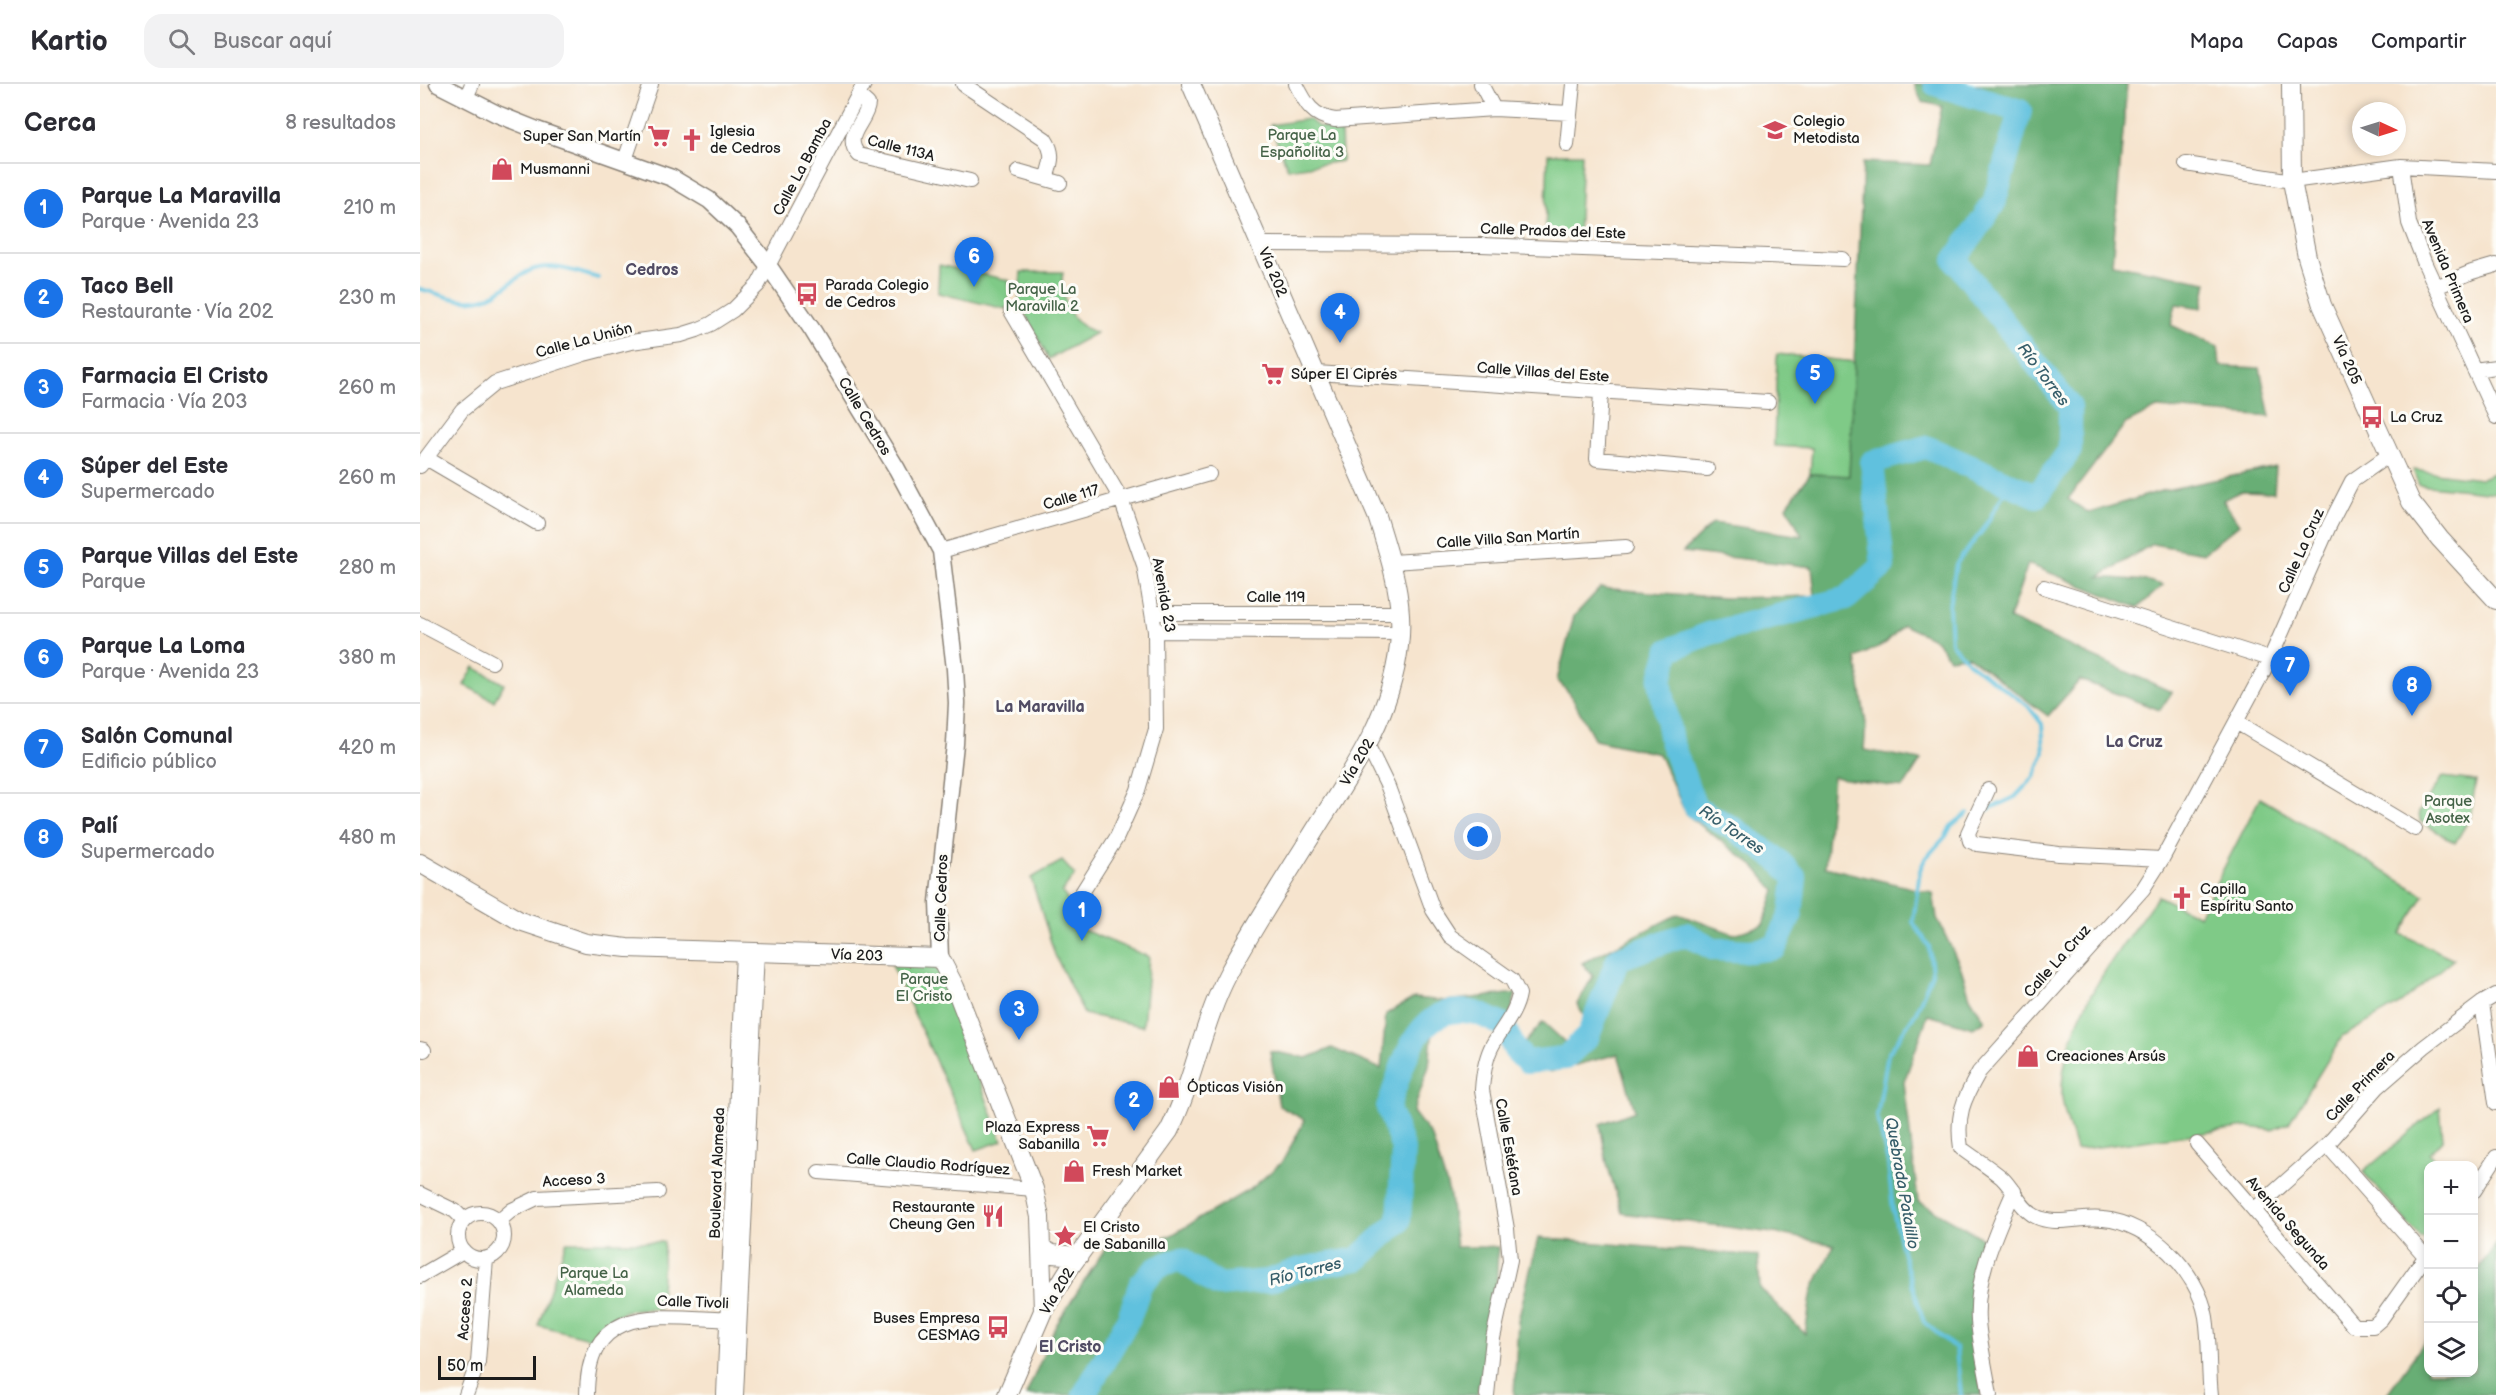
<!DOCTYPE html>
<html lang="es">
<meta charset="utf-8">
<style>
:root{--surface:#fff;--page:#f2f2f3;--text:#2b2b33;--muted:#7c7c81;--line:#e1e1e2;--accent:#1a73e8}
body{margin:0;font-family:"Balsamiq Sans",sans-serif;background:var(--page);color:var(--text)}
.controls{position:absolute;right:18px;bottom:18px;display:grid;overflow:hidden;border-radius:12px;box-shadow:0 3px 9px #0003}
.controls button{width:54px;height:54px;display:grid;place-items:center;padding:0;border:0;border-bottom:2px solid var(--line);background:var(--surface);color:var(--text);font:30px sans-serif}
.compass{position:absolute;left:1932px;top:18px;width:54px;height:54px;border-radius:50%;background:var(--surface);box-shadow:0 3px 9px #0003;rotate:94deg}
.scale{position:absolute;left:18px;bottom:15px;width:98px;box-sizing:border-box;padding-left:6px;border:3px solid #1c1c1c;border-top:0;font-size:16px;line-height:21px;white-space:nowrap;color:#1c1c1c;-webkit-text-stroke:4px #fdfcf7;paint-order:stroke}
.you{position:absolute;left:1058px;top:753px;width:21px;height:21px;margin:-15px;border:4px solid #fff;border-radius:50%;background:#1a73e8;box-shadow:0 0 0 9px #1a73e833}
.badge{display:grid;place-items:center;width:39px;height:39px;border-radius:50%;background:var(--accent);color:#fff;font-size:20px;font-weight:700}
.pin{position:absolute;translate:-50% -50px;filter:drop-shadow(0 2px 3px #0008)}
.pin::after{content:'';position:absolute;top:32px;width:21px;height:18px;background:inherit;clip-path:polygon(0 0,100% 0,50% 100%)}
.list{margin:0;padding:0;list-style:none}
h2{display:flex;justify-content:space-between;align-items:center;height:78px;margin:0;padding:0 24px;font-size:26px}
h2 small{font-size:20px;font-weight:400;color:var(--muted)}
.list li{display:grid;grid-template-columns:39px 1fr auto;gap:18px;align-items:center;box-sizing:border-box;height:90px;padding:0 24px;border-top:2px solid var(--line)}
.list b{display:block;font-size:22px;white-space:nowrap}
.list p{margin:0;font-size:20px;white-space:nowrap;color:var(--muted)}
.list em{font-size:20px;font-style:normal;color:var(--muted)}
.icon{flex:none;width:33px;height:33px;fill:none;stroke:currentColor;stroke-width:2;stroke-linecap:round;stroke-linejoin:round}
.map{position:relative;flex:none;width:2076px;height:1311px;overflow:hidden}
header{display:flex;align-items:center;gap:36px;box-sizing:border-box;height:84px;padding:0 30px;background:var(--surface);border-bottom:2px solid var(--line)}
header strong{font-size:28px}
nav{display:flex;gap:33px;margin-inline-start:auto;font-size:21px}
.search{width:420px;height:54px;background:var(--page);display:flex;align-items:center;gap:15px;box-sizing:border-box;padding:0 21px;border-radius:18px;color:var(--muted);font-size:22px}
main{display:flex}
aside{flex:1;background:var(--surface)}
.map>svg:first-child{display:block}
.green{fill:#7fca87;stroke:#4e7352;stroke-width:1.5}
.forest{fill:#67ae74;stroke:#426548;stroke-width:1.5}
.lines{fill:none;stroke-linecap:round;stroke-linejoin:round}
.stream{stroke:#60c1de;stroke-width:4}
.river{stroke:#60c1de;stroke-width:24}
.minor-casing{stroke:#898075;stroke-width:16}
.tertiary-casing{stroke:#898075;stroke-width:19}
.secondary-casing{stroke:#898075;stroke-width:20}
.minor{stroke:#fff;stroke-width:14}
.tertiary{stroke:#fff;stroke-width:16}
.secondary{stroke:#fff;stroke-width:18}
.labels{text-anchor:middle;stroke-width:6;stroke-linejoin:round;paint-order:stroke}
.poi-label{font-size:15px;fill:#1c1c1c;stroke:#fdfcf7;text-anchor:start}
.park-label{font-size:15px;fill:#446247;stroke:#fdfcf7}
.street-label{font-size:15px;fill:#1c1c1c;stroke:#fdfcf7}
.neighbourhood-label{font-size:16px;font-weight:bold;fill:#514c64;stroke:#fdfcf7}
.water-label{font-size:16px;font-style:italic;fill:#375e6a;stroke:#fdfcf7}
</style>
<header>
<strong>Kartio</strong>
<div class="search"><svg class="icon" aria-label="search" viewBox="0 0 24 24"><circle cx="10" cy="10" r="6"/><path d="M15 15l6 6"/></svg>Buscar aquí</div>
<nav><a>Mapa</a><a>Capas</a><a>Compartir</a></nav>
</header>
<main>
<aside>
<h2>Cerca<small>8 resultados</small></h2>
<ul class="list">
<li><span class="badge">1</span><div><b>Parque La Maravilla</b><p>Parque · Avenida 23</p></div><em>210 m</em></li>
<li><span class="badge">2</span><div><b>Taco Bell</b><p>Restaurante · Vía 202</p></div><em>230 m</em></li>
<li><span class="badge">3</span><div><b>Farmacia El Cristo</b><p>Farmacia · Vía 203</p></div><em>260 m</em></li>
<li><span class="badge">4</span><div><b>Súper del Este</b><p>Supermercado</p></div><em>260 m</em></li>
<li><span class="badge">5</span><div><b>Parque Villas del Este</b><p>Parque</p></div><em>280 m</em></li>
<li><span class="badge">6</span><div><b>Parque La Loma</b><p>Parque · Avenida 23</p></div><em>380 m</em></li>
<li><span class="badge">7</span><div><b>Salón Comunal</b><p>Edificio público</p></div><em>420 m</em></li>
<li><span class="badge">8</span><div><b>Palí</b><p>Supermercado</p></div><em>480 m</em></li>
</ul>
</aside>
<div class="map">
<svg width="2076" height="1311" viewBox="0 0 2076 1311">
<rect width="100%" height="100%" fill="#fdfcf7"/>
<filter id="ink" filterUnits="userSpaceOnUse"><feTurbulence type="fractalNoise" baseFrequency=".0167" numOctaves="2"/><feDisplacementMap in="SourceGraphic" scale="12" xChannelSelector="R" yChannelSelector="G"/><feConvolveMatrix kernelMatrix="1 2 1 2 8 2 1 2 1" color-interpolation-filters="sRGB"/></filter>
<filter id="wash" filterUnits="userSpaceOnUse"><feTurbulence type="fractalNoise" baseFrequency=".008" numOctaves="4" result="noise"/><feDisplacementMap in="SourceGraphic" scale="24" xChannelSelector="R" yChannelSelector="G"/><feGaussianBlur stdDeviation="1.35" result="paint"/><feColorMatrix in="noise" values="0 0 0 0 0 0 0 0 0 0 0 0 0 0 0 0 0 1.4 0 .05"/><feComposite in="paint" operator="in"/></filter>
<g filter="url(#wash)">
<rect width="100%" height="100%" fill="#f6e4ce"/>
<path class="green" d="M888,35l11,8 22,2 1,32 -54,8 -18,-44z
M1128,70h34l-4,84 -33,-2z
M519,181l70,15v26l-4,3 -67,-16z
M601,188h42c-3,15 3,41 16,51 4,5 12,7 17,10l-47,26 -30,-57z
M1357,270l79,8 -7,114 -39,-2 2,-26 -38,-2z
M1993,386l67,9 16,-7v21l-77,-8z
M54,583l30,17 -10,17 -30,-16z
M2022,693l34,4 -6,37 -15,25 -35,-22 -1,-9z
M1840,714l164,97 -23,39 53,25 -53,44 -59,34 -53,86 -17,7 -24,-3 -172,23c-4,-17 -13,-37 -14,-54 -2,-73 55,-144 96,-200l41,20z
M642,777l13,14 -13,17 11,16 -1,14 4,5 73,30 -6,69 -59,-12 -29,-59 -24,-77z
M472,881h41l7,9 62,167 -26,9z
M2020,1023l3,32 -13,14 11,12 -13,1v71l-7,1 -58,-66z
M146,1158h98l-4,67c-38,-1 -43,1 -68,30l-54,-14z"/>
<path class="forest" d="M1494,0h213l-15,180 95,18 -5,26 -26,-4 -5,21 47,22 2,19 40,2 10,49 -113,-9 -32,16 -57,75 21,14 72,-22 115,-24 -2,25 -33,-1 -18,9 16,24 -35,29 -52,-9 -53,33 49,4 15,4 -25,23 -110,-44 -19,55 163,73 -12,18 -80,-30 -32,36 -80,-60 -19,2 -13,-18 -33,-15 -17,18 -30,15 10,66 -2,26 57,10 -18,28 -70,-11 -8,90 108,26 4,25 24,50 9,29 15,24 -12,7 -45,-13 -24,67 14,119 68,39 -15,56 11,99h-468l4,-75 20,-82 220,18 2,32 45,46 7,-43 22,-46 -54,-11 -158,-21 -15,-49 -7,-40 35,-13 -17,-57 -68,18 -31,-23 24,-27 24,22 20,-22 -10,-18 16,-28 -11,-13 96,-49 56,20 29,-9 12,-34 -20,-24 -69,-53 -27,-60 -64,-14 -25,-46 -13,-14 17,-64 26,-28 125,10 90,-2 -3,-29 -129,-15 30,-29 89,13 -15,-30 23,-32 39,2 14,-314 67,3 12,-59 -20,-4z
M1096,909l-6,23 -76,2 -5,48 -16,46 19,25 18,59 6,51h42l-2,52 -19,96h-451l30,-70 52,-81 62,-8 82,-48 30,-26 23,-42 -26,-14 -9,-55 37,7 25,-10 49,21 5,-55 28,-16 32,3z
M2076,1160v151h-110l42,-58v35h46v-97z"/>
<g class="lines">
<path class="stream" d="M0,205c18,4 35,13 54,11 21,-2 31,-14 48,-25 23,-16 51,-4 76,3
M1567,726l28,-13 19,-20 10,-24 -2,-29 -14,-18 -59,-43 -18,-20 -2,-37 7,-42 27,-34 26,-46
M1541,1311l-5,-46 -32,-27 -21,-67 -10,-45 -5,-47 -11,-47 11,-62 28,-42 16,-39 -3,-27 -16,-24 7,-52 5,-11 21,-23 5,-10 17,-13"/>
<path class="river" d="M664,1311l45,-77 12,-35 17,-16 22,-8 38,26 50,-4 32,-12 58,-10 41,-38 4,-72 -15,-41c15,-42 28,-112 91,-94 8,3 17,8 25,12l11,24 12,12 38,-4 23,-22 30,-77 68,-25 28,15 36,2 25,-3 16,-34 4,-36 -17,-18 -42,-30 -41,-23 -24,-66 -11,-60 9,-31 39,-16 139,-36 36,-32 -11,-104 54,-15 111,49 33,-46v-43l-115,-147 39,-57 26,-92 -85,-27"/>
</g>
</g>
<g filter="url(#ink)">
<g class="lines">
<g class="minor-casing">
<path id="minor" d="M543,0l82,55c10,15 6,24 1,40
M876,0c10,20 16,32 39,36l159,-11 76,4
M1061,0l13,25
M438,11l10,9c-1,18 -27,32 -9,51l111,26
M46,14l6,-14
M1147,61l6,-61
M205,76l26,-76
M1766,80l106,17 109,-15 95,5
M1981,82l8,57 16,41 71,153
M598,87l42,12
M841,160l220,1 362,14
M2016,203l36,-15 24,-7
M591,227l110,188 23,66 11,66 1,98 -18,61 -21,47 -39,62
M2054,286l22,-3
M896,289l452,29
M1181,308l-4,67 110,10
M6,374l111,65
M0,382l42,-56 33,-27 89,-29 47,-12 50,-7 16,-5 14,-6 22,-14 25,-25 106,-201
M521,467l268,-77
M972,478l234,-15
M1624,503l226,72
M733,529h246
M0,540l72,38
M735,547l245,2
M1816,638l179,107
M948,662l20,41 45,123 17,26 62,44 7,14c-3,19 -17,34 -26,50 -8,14 -10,31 -11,46l25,139 3,31 -17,78 -6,57
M1568,706l-20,43 2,8 7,3 82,10 103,5
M2062,919l14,100
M0,965l4,1
M1777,1060l157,182h19l8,-7 47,-66
M1907,1061l99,112
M399,1088l215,17
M2054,1107l22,-34
M0,1110l35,17 9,9
M1835,1125l72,-64 51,-58 46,-40 58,-44 14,-8
M38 1152a23 23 0 1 1 46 0a23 23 0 1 1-46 0Z
M79,1137l13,-11 25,-12 121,-6
M0,1192l43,-25
M46,1311l12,-33 8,-103
M167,1311c0,-98 80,-76 149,-75
M304,1311l19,-443
M316,1311l21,-443
M1570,1311c-4,-24 -10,-50 -12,-74 -3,-45 19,-90 36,-130
M1791,1311c-3,-26 -1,-53 -5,-78 -8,-46 -56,-94 -103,-98 -22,-3 -48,8 -68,-3 -15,-8 -21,-27 -33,-38 -13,-11 -28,-20 -41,-30 -5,-32 2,-48 18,-76l164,-183 19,-30 108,-200 59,-133 23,-45 37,-26"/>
</g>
<g class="tertiary-casing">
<path id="tertiary" d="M18,0l59,30 40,16 135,48 37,22 29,27 30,38 45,66 84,138 44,82 14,118 2,34 -2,41 -17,158 2,56"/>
</g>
<g class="secondary-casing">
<path id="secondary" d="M1871,0l1,97 15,76 15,48 89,197 29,37 56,61
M0,779l100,58 66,22 41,5 313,10 15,29 79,202 6,28 3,94
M622,1164l10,6 27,2
M587,1311l36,-84 28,-45 98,-135c25,-50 33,-107 59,-157 28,-52 61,-102 92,-152 36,-56 71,-108 79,-176 6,-44 -9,-89 -22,-130l-186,-432"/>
</g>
<use href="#minor" class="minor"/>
<use href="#tertiary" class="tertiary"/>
<use href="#secondary" class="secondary"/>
</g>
</g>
<defs>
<g id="school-bare" transform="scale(1.8)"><path d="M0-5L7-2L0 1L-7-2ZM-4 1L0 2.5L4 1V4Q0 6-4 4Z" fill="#d1495b" stroke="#fdfcf7" stroke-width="2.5" paint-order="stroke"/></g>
<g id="supermarket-bare" transform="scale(1.8)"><path d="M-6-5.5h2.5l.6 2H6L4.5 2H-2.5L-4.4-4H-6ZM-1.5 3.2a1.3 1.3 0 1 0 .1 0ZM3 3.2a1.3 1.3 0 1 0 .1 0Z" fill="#d1495b" stroke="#fdfcf7" stroke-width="2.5" paint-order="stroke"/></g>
<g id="church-bare" transform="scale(1.8)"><path d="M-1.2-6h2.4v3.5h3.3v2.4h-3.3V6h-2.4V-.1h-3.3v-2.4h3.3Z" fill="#d1495b" stroke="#fdfcf7" stroke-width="2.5" paint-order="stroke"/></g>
<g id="shop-bare" transform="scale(1.8)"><path d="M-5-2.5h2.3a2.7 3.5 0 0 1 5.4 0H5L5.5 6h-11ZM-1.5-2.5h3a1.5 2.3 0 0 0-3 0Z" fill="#d1495b" stroke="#fdfcf7" stroke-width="2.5" paint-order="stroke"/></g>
<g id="bus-bare" transform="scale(1.8)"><path d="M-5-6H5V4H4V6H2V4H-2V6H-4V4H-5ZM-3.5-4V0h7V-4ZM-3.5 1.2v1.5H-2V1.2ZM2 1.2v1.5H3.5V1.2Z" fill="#d1495b" stroke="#fdfcf7" stroke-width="2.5" paint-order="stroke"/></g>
<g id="restaurant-bare" transform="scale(1.8)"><path d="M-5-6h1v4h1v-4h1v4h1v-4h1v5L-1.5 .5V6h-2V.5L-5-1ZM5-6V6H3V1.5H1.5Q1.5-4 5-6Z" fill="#d1495b" stroke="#fdfcf7" stroke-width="2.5" paint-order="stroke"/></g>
<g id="sight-bare" transform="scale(1.8)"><path d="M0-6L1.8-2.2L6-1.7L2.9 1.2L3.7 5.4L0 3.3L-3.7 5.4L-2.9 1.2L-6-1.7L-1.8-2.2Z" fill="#d1495b" stroke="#fdfcf7" stroke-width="2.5" paint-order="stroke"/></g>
</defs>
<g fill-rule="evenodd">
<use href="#school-bare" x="1355" y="46"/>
<use href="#supermarket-bare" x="239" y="52"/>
<use href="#church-bare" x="272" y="56"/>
<use href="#shop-bare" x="82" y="85"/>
<use href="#bus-bare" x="387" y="210"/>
<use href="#supermarket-bare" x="853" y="290"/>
<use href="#bus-bare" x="1952" y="333"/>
<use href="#church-bare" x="1762" y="814"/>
<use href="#shop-bare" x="1608" y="972"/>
<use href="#shop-bare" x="749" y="1003"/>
<use href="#supermarket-bare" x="678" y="1052"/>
<use href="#shop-bare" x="654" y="1087"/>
<use href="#restaurant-bare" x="573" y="1132"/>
<use href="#sight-bare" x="645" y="1152"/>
<use href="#bus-bare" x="578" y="1243"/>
</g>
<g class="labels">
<g class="poi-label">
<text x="1373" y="42">Colegio<tspan x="1373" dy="17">Metodista</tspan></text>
<text x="290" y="52">Iglesia<tspan x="290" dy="17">de Cedros</tspan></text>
<text x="221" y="57" text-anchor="end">Super San Martín</text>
<text x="100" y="90">Musmanni</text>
<text x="405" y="206">Parada Colegio<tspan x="405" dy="17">de Cedros</tspan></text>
<text x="871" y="295">Súper El Ciprés</text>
<text x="1970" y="338">La Cruz</text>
<text x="1780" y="810">Capilla<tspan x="1780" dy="17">Espíritu Santo</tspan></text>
<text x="1626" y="977">Creaciones Arsús</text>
<text x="767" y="1008">Ópticas Visión</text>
<text x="660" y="1048" text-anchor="end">Plaza Express<tspan x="660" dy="17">Sabanilla</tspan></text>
<text x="672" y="1092">Fresh Market</text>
<text x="555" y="1128" text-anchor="end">Restaurante<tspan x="555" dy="17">Cheung Gen</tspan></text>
<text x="663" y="1148">El Cristo<tspan x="663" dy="17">de Sabanilla</tspan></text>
<text x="560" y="1239" text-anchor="end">Buses Empresa<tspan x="560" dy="17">CESMAG</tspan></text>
</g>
<g class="park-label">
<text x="882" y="56">Parque La<tspan x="882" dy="17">Españolita 3</tspan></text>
<text x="622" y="210">Parque La<tspan x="622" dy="17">Maravilla 2</tspan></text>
<text x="2028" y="722">Parque<tspan x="2028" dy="17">Asotex</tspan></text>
<text x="504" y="900">Parque<tspan x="504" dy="17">El Cristo</tspan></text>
<text x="174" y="1194">Parque La<tspan x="174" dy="17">Alameda</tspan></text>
</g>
<g class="street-label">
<text transform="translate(481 64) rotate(14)" y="5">Calle 113A</text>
<text transform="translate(382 83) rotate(-62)" y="5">Calle La Bamba</text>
<text transform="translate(1133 147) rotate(2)" y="5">Calle Prados del Este</text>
<text transform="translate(2028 187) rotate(67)" y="5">Avenida Primera</text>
<text transform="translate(853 188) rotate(67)" y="5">Vía 202</text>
<text transform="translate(164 256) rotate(-15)" y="5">Calle La Unión</text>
<text transform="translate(1927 276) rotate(66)" y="5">Vía 205</text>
<text transform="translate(1123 288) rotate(4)" y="5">Calle Villas del Este</text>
<text transform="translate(445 332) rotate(59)" y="5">Calle Cedros</text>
<text transform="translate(651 413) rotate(-16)" y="5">Calle 117</text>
<text transform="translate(1088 454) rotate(-4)" y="5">Calle Villa San Martín</text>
<text transform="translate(1881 467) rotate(-66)" y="5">Calle La Cruz</text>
<text transform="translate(744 511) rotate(80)" y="5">Avenida 23</text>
<text x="856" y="518">Calle 119</text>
<text transform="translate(937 678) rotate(-60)" y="5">Vía 202</text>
<text transform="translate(521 814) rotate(-88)" y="5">Calle Cedros</text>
<text transform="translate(437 871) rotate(2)" y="5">Vía 203</text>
<text transform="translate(1637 877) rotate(-48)" y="5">Calle La Cruz</text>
<text transform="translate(1940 1002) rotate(-46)" y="5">Calle Primera</text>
<text transform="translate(1089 1063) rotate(80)" y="5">Calle Estéfana</text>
<text transform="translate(508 1080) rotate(4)" y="5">Calle Claudio Rodríguez</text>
<text transform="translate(297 1089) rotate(-88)" y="5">Boulevard Alameda</text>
<text transform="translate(154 1096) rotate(-3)" y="5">Acceso 3</text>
<text transform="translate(1868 1139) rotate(49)" y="5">Avenida Segunda</text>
<text transform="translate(637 1207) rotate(-59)" y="5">Vía 202</text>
<text transform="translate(273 1218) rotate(2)" y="5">Calle Tivoli</text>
<text transform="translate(45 1225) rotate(-86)" y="5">Acceso 2</text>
</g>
<g class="neighbourhood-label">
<text x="232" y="191">Cedros</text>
<text x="620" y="628">La Maravilla</text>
<text x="1714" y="663">La Cruz</text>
<text x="650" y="1268">El Cristo</text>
</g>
<g class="water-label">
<text transform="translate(1624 290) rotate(53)" y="6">Río Torres</text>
<text transform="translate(1312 745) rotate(34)" y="6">Río Torres</text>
<text transform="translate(1483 1099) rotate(80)" y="6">Quebrada Patalillo</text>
<text transform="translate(885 1187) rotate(-14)" y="6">Río Torres</text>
</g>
</g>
</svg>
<div class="controls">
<button>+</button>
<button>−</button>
<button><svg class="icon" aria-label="locate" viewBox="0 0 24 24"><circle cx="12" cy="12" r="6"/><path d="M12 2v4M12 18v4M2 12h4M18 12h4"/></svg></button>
<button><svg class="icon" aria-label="layers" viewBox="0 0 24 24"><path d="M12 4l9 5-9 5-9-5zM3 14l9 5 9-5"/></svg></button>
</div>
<svg class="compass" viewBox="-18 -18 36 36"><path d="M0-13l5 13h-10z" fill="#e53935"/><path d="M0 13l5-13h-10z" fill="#7c7c81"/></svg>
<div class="scale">50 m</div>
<div class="you"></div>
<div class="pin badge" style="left:662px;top:857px">1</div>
<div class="pin badge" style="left:714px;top:1047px">2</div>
<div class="pin badge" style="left:599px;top:956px">3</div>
<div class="pin badge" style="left:920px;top:259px">4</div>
<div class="pin badge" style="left:1395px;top:320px">5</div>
<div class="pin badge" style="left:554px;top:203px">6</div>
<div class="pin badge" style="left:1870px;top:612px">7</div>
<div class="pin badge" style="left:1992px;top:632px">8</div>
</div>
</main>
